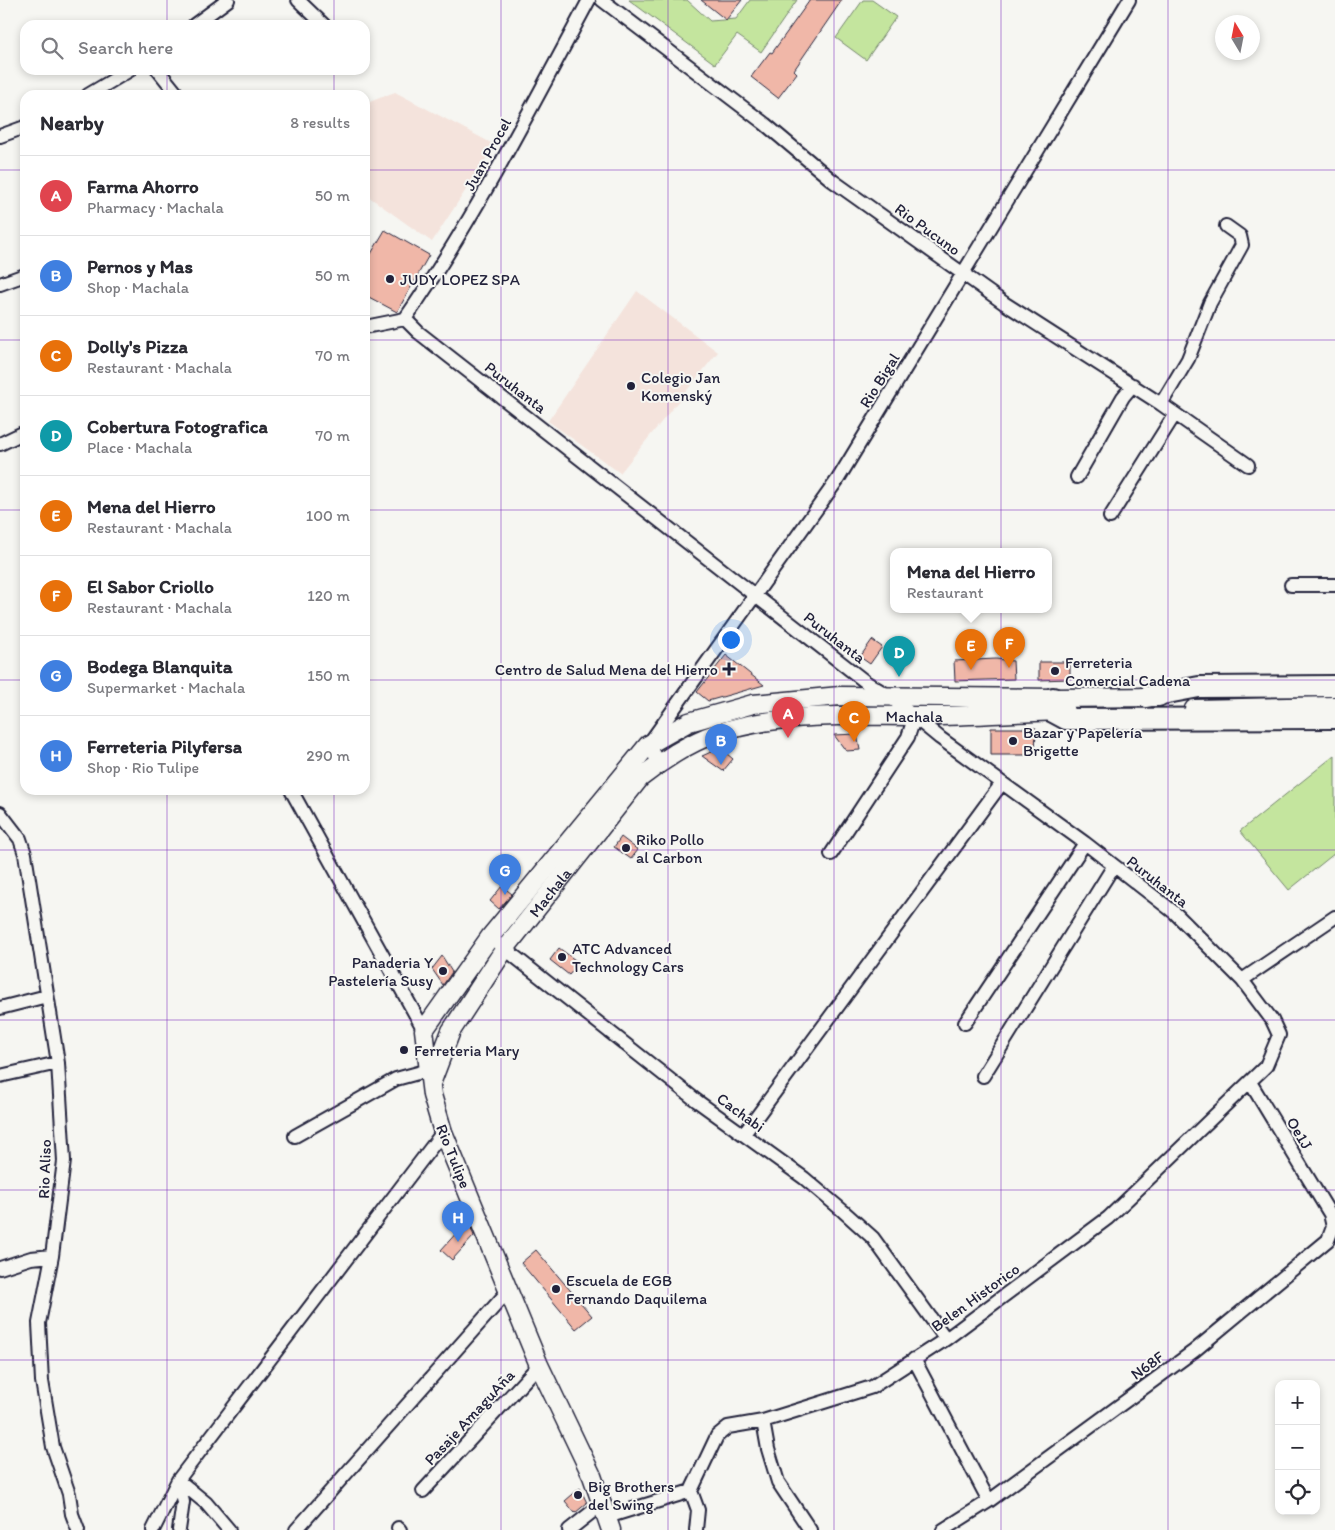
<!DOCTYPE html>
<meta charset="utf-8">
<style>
:root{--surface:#fff;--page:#f7f7f7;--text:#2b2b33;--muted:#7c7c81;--line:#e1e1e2;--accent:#b45309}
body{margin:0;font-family:Itim,sans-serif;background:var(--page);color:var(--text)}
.controls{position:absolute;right:15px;bottom:15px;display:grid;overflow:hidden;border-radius:10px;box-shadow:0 2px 8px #0003}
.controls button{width:45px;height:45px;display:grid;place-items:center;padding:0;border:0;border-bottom:1px solid var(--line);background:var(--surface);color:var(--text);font:25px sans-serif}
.compass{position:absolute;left:1215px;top:15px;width:45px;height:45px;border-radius:50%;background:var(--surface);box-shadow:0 2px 8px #0003;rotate:350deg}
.you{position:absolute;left:730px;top:639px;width:18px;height:18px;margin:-12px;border:4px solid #fff;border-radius:50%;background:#1a73e8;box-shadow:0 0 0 8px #1a73e833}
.badge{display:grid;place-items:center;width:32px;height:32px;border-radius:50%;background:var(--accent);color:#fff;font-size:16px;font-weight:700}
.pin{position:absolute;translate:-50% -41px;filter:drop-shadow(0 1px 2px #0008)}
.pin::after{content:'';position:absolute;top:26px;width:18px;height:15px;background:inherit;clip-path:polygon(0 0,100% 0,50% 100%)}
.popup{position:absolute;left:890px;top:548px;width:162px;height:65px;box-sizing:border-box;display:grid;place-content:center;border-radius:10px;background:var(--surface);filter:drop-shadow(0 1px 4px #0005);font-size:16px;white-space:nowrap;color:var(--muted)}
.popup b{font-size:19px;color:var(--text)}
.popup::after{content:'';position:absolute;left:50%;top:100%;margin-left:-10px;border:10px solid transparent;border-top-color:var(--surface)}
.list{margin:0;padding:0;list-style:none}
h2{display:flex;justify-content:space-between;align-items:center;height:65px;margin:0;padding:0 20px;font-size:21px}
h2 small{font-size:16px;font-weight:400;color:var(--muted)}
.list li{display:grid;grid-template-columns:32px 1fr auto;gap:15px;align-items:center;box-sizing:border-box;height:80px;padding:0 20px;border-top:1px solid var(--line)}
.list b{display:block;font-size:19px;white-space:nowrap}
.list p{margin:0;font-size:16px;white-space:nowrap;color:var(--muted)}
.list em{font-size:16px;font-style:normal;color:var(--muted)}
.icon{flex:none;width:28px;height:28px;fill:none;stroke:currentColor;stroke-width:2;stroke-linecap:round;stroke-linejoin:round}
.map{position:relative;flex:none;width:1335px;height:1530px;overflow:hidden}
.search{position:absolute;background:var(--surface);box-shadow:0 2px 8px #0003;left:20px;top:20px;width:350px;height:55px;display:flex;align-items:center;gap:12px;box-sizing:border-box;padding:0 18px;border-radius:15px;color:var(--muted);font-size:19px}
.panel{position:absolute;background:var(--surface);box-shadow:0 2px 8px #0003;left:20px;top:90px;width:350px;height:705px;border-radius:15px}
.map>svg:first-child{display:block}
.built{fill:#f4e3dc}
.green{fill:#c4e59e;stroke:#73846c}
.building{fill:#f0b7a8;stroke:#22223b}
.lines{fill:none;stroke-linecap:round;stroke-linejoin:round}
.street-casing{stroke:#22223b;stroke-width:16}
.secondary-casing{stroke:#22223b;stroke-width:21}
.primary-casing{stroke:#22223b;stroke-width:24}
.street{stroke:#f6f6f2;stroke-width:12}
.secondary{stroke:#f6f6f2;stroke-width:18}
.primary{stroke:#f6f6f2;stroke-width:20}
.grid{fill:none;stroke:#7b2cbf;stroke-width:1;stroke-opacity:0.55}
.poi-dot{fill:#22223b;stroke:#f6f6f2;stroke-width:2}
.labels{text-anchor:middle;stroke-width:4;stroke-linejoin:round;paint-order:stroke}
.street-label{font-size:16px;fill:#22223b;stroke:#f6f6f2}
.poi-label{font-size:16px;fill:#22223b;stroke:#f6f6f2;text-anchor:start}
</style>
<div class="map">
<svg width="1335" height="1530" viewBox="0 0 1335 1530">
<rect width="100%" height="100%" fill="#f6f6f2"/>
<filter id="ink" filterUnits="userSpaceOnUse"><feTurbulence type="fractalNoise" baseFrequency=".02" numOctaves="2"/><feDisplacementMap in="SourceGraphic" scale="10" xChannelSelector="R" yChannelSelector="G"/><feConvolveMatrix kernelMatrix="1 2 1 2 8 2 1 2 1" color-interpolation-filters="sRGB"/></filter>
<g filter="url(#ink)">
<path class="built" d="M395,92l100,53 -63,97 -67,-48v-88l2,-3z
M637,291l81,61 -98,121 -72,-52z"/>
<path class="green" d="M629,0h58l23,21 26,-2 14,-19h47l-36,52 -24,-17 -22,29z
M863,0h9l24,17 -30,43 -30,-22z
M1335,755v98l-46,37 -49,-59z"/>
<path class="building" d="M701,0h41l-16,20z
M810,0h32l-48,70 3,3 -19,25 -27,-21 19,-25 2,1z
M385,230l44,25 -32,57 -32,-17v-31z
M872,640l10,7 -12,17 -10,-7z
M726,655l38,30 -56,16 -11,-9z
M996,659l17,2 1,18 -59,2 -1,-20z
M1039,662h31v17l-31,1z
M991,728h45l-1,27h-44z
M857,734l3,16 -14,1 -12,-16z
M720,748l13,11 -10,12 -21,-15z
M621,837l17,13 -7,9 -17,-12z
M502,886l10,8 -13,15 -9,-8z
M559,948l20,15 -10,12 -19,-15z
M442,956l10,16 -9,13 -11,-16z
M468,1220l6,16 -22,24 -11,-10z
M536,1250l56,66 -16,13 -55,-66z
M580,1488l7,15 -12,10 -10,-12z"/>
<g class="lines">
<g class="street-casing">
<path id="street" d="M298,0l26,25
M602,0l163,124 68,57 171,122 157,101 87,61
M194,25l34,-25
M158,70l20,25
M88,95l42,-25
M0,136l25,-9
M0,284l25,-9
M405,319l13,13 449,351 22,13 51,42 145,105 90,70 67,67 30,40 7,15 -13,31 -158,152 -162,121 -74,48 -109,34 -35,6 -11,9 -26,55 7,19 -2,20
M405,319c70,-101 126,-211 184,-319
M365,327l40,-8
M1161,404l27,-45 22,-56 32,-58 -2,-9 -14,-10
M0,444l25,-12
M1077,477l46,-80 10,-12
M1110,517l65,-103
M1291,585h44
M659,763l-11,-18 190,-266 291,-479
M291,790l133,240
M0,813l20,26 5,15 33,209 6,98 -12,95 -13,67 3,58 11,66 16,47 3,20 6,16
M831,854l77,-117 7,-21
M490,937l207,164 107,77 39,33 30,27 73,101
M1242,980l93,-63
M0,1008l47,-12
M965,1023l120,-180
M0,1076l58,-13
M983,1076l130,-209
M744,1134l258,-351
M295,1136l101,-57 33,-9
M0,1268l31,-10 21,-2
M914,1359l75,142
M763,1421l5,28 10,33 32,48
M178,1480l28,23 23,27
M178,1480l5,22 -4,28
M423,1491l116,-126
M607,1517l84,-26
M398,1528l2,2
M153,1530l25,-50 265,-348
M296,1530l213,-240
M569,1530l33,-26
M943,1530l46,-29 205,-150 134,-111 5,-13 -3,-13 -80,-132"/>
</g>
<g class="secondary-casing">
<g id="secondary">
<path d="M1194,709l141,-3"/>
<path id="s1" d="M432,1081l19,-50 53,-81 136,-172c20,-16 50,-36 75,-44 65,-22 132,-18 199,-18 50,1 101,-4 151,-5"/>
<path d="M611,1530l-19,-54 -53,-111 -96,-233 -11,-37 -8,-65 66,-93 158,-192 41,-23 64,-18 87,-8 213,2 106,-1"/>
</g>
</g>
<g class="primary-casing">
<path id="primary" d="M1146,697l53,-10 136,-1
M1053,698v14l13,7 269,-1"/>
</g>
<use href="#street" class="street"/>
<use href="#secondary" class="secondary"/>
<use href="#primary" class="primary"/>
</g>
</g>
<path class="grid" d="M167,0v25M334,0v25M501,0v1530M668,0v1530M834,0v1530M1001,0v1530M1168,0v1530M167,70v25M334,70v25M0,170h25M365,170h970M0,340h25M365,340h970M0,510h25M365,510h970M0,680h25M365,680h970M167,790v740M334,790v740M0,850h1335M0,1020h1335M0,1190h1335M0,1360h1335"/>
<g class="poi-dot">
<circle cx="390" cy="279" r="5"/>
<circle cx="631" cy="386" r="5"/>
<path d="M726.5 661.5h5v5h5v5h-5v5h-5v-5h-5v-5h5z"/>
<circle cx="1055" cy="671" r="5"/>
<circle cx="1013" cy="741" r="5"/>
<circle cx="626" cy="848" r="5"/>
<circle cx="562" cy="957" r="5"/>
<circle cx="443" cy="971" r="5"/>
<circle cx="404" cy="1050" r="5"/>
<circle cx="556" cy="1289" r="5"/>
<circle cx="578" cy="1495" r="5"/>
</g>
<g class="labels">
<g class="street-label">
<text transform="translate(487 154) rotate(-61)" y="6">Juan Procel</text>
<text transform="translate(928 229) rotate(36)" y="6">Rio Pucuno</text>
<text transform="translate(879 380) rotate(-58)" y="6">Rio Bigal</text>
<text transform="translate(516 387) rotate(38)" y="6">Puruhanta</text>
<text transform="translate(835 637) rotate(38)" y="6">Puruhanta</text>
<text dy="6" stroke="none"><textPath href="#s1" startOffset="658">Machala</textPath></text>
<text transform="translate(1158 881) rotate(38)" y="6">Puruhanta</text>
<text dy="6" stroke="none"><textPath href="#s1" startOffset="224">Machala</textPath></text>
<text transform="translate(741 1112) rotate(36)" y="6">Cachabi</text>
<text transform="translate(1300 1133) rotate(59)" y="6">Oe1J</text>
<text transform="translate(454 1156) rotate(68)" y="6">Rio Tulipe</text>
<text transform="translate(44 1169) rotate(-88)" y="6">Rio Aliso</text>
<text transform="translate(975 1297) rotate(-36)" y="6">Belen Historico</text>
<text transform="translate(1147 1365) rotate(-36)" y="6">N68F</text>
<text transform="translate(469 1417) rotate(-47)" y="6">Pasaje AmaguAña</text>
</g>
<g class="poi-label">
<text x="400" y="285">JUDY LOPEZ SPA</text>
<text x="641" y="383">Colegio Jan<tspan x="641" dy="18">Komenský</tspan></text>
<text x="1065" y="668">Ferreteria<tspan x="1065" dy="18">Comercial Cadena</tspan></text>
<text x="718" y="675" text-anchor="end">Centro de Salud Mena del Hierro</text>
<text x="1023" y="738">Bazar y Papelería<tspan x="1023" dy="18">Brigette</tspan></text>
<text x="636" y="845">Riko Pollo<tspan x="636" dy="18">al Carbon</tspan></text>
<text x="572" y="954">ATC Advanced<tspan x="572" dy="18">Technology Cars</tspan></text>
<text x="433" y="968" text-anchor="end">Panaderia Y<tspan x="433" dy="18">Pastelería Susy</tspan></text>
<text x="414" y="1056">Ferreteria Mary</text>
<text x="566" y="1286">Escuela de EGB<tspan x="566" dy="18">Fernando Daquilema</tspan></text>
<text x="588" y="1492">Big Brothers<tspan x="588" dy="18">del Swing</tspan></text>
</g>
</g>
</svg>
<div class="controls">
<button>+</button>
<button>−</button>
<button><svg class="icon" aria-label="locate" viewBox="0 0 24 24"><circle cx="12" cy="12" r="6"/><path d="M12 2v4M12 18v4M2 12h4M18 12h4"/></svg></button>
</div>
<svg class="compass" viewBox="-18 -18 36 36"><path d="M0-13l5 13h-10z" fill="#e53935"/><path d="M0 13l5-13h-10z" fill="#7c7c81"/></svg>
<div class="you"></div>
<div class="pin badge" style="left:788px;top:738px;background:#e0444e">A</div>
<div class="pin badge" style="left:721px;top:765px;background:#3f7fe0">B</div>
<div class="pin badge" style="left:854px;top:742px;background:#e8710a">C</div>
<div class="pin badge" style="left:899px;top:677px;background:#0f9aa8">D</div>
<div class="pin badge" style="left:971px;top:670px;background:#e8710a">E</div>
<div class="popup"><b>Mena del Hierro</b>Restaurant</div>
<div class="pin badge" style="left:1009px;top:668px;background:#e8710a">F</div>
<div class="pin badge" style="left:505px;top:895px;background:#3f7fe0">G</div>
<div class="pin badge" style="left:458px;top:1242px;background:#3f7fe0">H</div>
<div class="search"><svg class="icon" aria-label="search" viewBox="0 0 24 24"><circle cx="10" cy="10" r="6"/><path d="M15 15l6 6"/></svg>Search here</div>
<section class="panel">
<h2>Nearby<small>8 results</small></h2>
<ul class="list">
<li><span class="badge" style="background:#e0444e">A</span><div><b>Farma Ahorro</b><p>Pharmacy · Machala</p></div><em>50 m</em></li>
<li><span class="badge" style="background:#3f7fe0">B</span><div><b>Pernos y Mas</b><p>Shop · Machala</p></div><em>50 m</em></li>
<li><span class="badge" style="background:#e8710a">C</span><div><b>Dolly's Pizza</b><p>Restaurant · Machala</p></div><em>70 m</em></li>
<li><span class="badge" style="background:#0f9aa8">D</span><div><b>Cobertura Fotografica</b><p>Place · Machala</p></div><em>70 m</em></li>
<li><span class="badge" style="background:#e8710a">E</span><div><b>Mena del Hierro</b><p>Restaurant · Machala</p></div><em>100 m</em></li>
<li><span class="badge" style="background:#e8710a">F</span><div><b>El Sabor Criollo</b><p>Restaurant · Machala</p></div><em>120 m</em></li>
<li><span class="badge" style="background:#3f7fe0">G</span><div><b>Bodega Blanquita</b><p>Supermarket · Machala</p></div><em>150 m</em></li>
<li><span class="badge" style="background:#3f7fe0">H</span><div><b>Ferreteria Pilyfersa</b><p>Shop · Rio Tulipe</p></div><em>290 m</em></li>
</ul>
</section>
</div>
